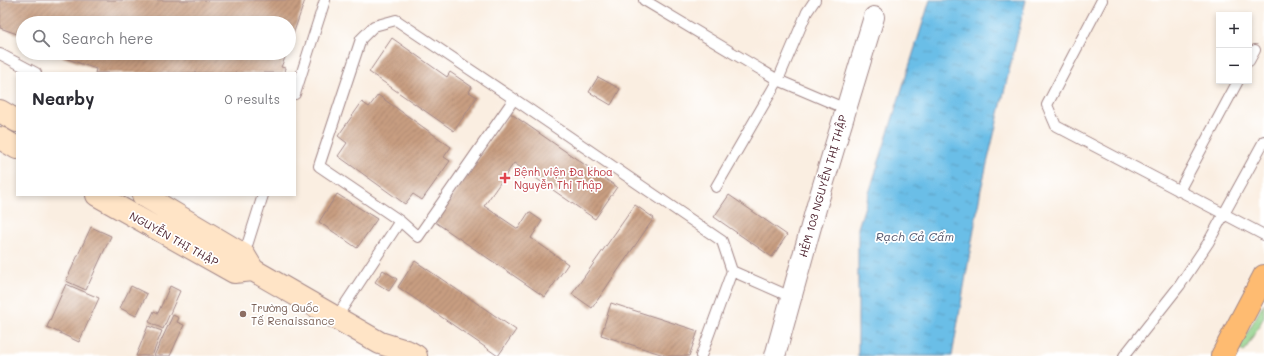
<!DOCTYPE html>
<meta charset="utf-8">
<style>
:root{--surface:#fff;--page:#f2f2f3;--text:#2b2b33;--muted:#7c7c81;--line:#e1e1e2}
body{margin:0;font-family:Mali,sans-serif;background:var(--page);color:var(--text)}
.controls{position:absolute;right:12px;top:12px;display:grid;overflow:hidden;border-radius:0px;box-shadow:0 2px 6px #0003}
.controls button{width:36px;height:36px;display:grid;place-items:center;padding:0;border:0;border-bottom:1px solid var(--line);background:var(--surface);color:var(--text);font:20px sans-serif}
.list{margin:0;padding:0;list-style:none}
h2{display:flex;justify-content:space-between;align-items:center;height:52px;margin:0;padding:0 16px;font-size:17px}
h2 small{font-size:13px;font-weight:400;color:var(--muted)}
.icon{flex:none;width:22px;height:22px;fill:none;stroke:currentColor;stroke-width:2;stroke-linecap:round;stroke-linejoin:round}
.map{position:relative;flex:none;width:1264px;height:356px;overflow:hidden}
.search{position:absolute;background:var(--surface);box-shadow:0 2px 6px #0003;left:16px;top:16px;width:280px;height:44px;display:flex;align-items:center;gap:10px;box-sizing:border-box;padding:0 14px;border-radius:22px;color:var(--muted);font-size:15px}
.panel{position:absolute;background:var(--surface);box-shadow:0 2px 6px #0003;left:16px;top:72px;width:280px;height:124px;border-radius:0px}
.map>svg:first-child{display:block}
.park{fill:#8ecf86;stroke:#6c7758}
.water{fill:url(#water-ripples);stroke:#5a6e89}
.building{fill:url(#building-hatch)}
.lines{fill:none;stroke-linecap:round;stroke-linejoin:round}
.lane-casing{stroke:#a28686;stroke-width:12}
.street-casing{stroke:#a28686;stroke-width:22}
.secondary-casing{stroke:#a28686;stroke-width:24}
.primary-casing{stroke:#a28686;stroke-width:24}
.lane{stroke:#fff;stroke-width:10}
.street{stroke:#fff;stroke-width:20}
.secondary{stroke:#ffe4c6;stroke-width:22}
.primary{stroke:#febb71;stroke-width:22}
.health-dot{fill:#e0444e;stroke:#fff;stroke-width:1.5}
.education-dot{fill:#8d6e63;stroke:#fff;stroke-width:1.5}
.labels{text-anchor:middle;stroke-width:3.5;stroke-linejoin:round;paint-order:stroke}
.health-label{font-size:11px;fill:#be3a42;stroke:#fff;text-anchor:start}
.street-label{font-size:11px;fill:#4a1f2b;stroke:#fff}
.education-label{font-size:11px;fill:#785e54;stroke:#fff;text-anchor:start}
.water-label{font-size:12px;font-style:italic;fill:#56576d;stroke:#fff}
</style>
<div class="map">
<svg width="1264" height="356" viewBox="0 0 1264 356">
<defs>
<pattern id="water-ripples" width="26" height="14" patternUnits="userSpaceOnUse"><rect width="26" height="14" fill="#6bbee7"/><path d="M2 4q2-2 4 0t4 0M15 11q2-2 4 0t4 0" fill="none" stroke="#5a9abb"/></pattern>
<pattern id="building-hatch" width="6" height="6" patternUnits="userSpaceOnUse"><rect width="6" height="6" fill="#c89e81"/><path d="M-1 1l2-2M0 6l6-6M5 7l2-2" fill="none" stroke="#a4806a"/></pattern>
</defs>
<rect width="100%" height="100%" fill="#fff"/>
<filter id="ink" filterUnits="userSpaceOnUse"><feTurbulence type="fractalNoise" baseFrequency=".025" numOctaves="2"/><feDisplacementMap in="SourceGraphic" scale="8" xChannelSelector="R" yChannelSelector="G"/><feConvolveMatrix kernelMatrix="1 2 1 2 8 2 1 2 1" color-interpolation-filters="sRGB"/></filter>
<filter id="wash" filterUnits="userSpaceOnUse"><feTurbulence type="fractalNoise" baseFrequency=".012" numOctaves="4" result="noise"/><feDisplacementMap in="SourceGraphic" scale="16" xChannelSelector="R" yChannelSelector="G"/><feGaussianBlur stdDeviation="0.9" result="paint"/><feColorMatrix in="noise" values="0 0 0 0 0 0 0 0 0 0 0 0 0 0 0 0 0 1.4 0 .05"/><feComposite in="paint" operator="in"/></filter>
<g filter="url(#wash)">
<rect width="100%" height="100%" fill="#faeee1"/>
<path class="park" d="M1264,303v14l-20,35 -6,-3z"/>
<path class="water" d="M930,0h96l-45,189 -29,167h-94v-128z"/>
<g id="blocks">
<path class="building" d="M0,0h305l-16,46v-23h-266v13l-23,-8z
M392,38l55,39 3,-5 22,15 -3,5 8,5 -23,34 -85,-59z
M51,53h236l-6,14 4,1 -1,5h-189l1,-4z
M598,77l22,12 -9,16 -22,-13z
M378,95l73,52 -7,10 6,4 -28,39 -9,-6 -8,10 -67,-48 9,-13 -9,-7 24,-34 7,5z
M510,113l107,74 -22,32 -81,-56 -30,43 34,23 11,-17 13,9 -11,17 37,26 -23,33 -110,-75z
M337,194l40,25 -20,29 -38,-26z
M729,195l58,40 -15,22 -58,-40z
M635,205l19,13 -62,90 -20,-14z
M91,227l20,9 -25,54 -20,-9z
M415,261l101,69 -18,26 -100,-69z
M383,270l14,9 -8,12 -14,-9z
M66,284l33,14 -20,44 -32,-15z
M131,286l16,8 -11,22 -16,-8z
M170,286l10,5 -17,38 -14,-7 5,-11 4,2z
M611,303l87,28 -9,25h-22l-66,-21z
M173,315l6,3 -2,4 7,3 -14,31h-16z
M148,326l14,5 -10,25h-16z"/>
</g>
</g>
<g filter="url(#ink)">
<use href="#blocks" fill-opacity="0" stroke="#a28686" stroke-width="1"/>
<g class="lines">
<g class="lane-casing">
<path id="lane" d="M644,0l134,80 68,29
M1102,0l-55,105 9,21 208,109
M0,54l36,19
M1249,61l6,-11
M295,94l30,-94
M514,99l-96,138 -18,-16 -81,-55 42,-127 13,-13 22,-6 118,79 208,142 10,30 -31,85
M716,187l62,-107 29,-68 8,-12
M1179,191l59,-110
M244,255l19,-60
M732,271l59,26
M336,318l64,-97
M1124,356l56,-71 28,-42 56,-102"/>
</g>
<g class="street-casing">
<path id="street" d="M775,356l42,-151 57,-188"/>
</g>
<g class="secondary-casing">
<path id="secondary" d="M0,111l17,10
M0,138l17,10
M97,195l137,77 19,-2
M143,195l101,60 9,15 127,73 29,9 7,4"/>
</g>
<g class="primary-casing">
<path id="primary" d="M1222,356l42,-80"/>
</g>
<use href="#lane" class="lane"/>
<use href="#street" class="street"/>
<use href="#secondary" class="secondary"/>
<use href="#primary" class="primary"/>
</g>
</g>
<path class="health-dot" d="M503 172h4v4h4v4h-4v4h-4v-4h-4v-4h4z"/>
<circle class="education-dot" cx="243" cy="314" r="4"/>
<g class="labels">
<g class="health-label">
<text x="514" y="176">Bệnh viện Đa khoa<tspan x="514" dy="13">Nguyễn Thị Thập</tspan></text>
</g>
<g class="street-label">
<text transform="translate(823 186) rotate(-74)" y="4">HẺM 103 NGUYỄN THỊ THẬP</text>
<text transform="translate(174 239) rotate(29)" y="4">NGUYỄN THỊ THẬP</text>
</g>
<g class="education-label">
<text x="251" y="312">Trường Quốc<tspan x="251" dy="13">Tế Renaissance</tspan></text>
</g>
<g class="water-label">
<text x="915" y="241">Rạch Cả Cấm</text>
</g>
</g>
</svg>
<div class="controls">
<button>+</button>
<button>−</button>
</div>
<div class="search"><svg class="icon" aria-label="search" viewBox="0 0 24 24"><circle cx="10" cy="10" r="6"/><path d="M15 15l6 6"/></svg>Search here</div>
<section class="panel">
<h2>Nearby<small>0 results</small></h2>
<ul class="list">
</ul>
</section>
</div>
